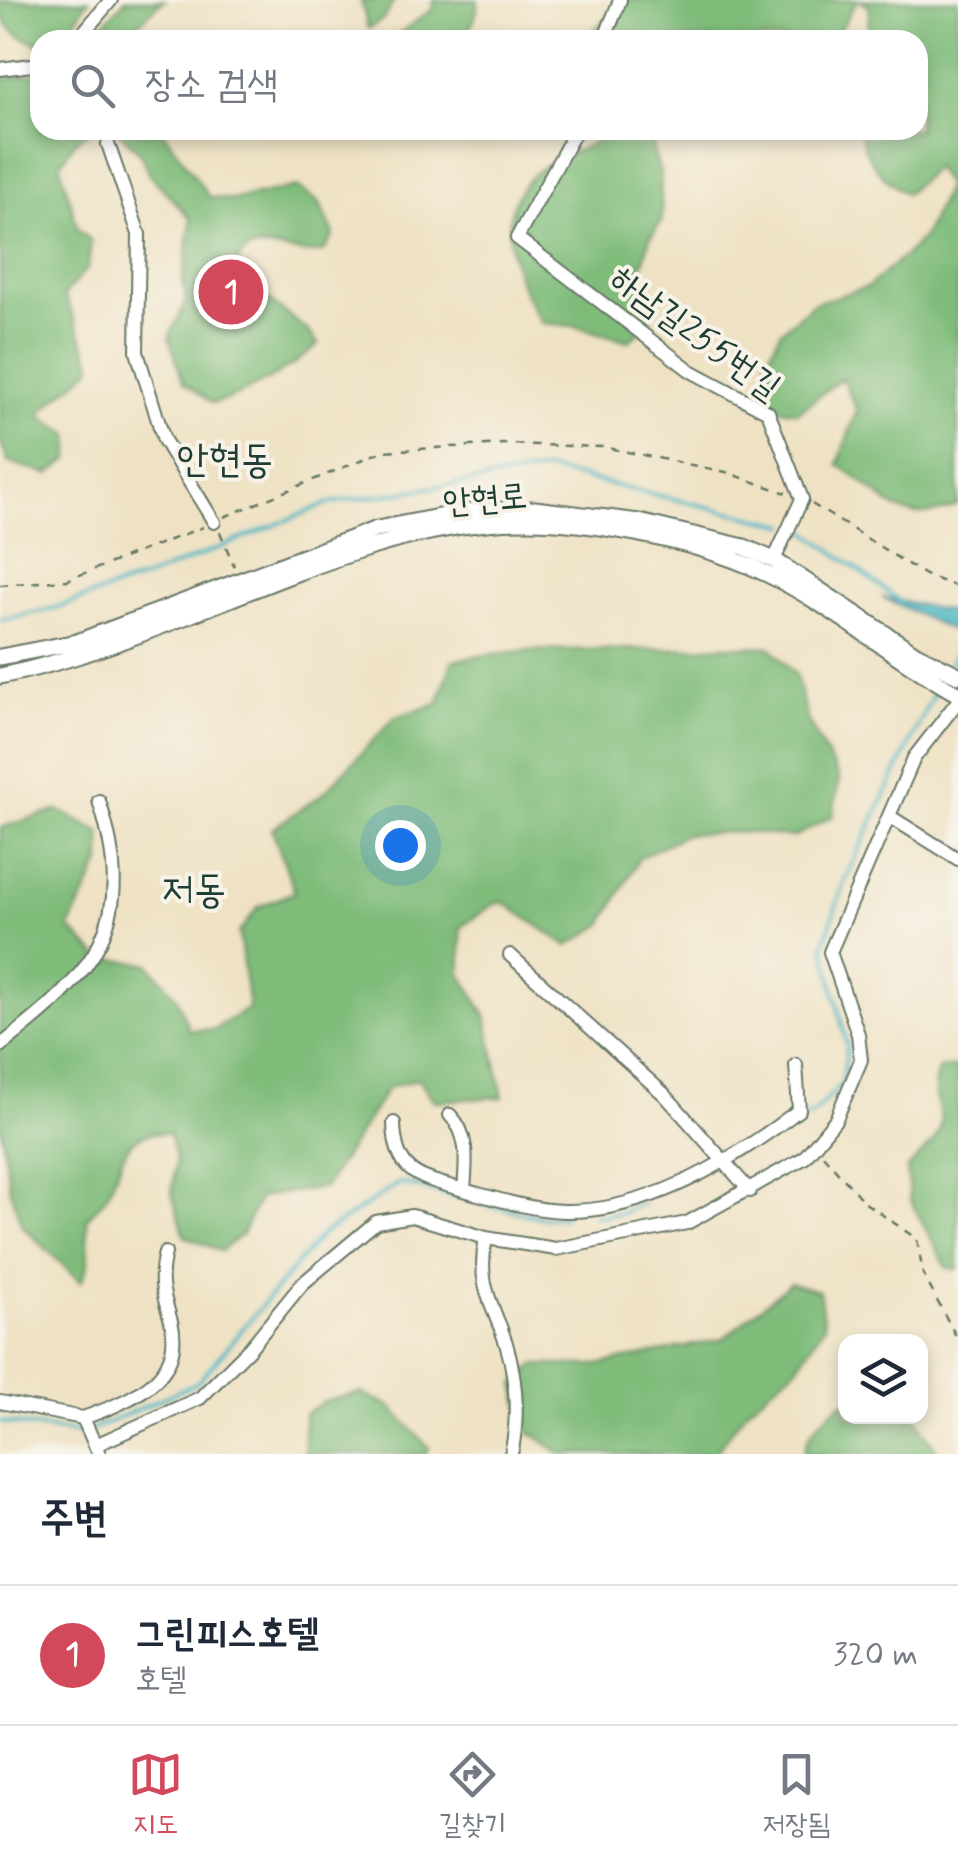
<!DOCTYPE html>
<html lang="ko">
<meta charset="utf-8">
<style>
:root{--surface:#fff;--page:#f6f6f7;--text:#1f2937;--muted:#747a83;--line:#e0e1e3;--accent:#d1495b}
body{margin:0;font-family:Mynerve,"Poor Story",sans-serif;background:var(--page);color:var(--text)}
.controls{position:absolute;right:30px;bottom:30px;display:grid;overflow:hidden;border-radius:20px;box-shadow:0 5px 15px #0003}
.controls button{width:90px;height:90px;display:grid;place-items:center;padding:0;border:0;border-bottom:2px solid var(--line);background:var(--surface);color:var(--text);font:50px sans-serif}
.you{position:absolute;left:400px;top:845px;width:35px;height:35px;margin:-25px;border:8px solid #fff;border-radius:50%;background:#1a73e8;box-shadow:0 0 0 15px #1a73e833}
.badge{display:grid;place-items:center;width:65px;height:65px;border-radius:50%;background:var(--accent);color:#fff;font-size:32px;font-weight:700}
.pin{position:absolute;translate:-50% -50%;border:5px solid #fff;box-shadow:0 2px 10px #0006}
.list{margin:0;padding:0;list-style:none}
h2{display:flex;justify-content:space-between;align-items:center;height:130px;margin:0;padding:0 40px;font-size:42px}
h2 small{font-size:32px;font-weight:400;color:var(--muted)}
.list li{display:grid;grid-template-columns:65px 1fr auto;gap:30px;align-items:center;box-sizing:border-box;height:140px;padding:0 40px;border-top:2px solid var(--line)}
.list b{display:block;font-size:38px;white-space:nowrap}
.list p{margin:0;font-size:32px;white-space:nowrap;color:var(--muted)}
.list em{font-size:32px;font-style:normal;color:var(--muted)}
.icon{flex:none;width:55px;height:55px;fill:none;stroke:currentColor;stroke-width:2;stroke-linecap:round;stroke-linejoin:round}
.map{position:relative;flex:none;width:958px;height:1454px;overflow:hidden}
.search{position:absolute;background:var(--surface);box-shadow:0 5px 15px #0003;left:30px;right:30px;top:30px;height:110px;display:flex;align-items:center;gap:25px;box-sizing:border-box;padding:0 35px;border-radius:30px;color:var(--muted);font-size:38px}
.sheet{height:270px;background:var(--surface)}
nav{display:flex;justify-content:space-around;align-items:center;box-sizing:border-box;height:140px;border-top:2px solid var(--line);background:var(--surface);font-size:28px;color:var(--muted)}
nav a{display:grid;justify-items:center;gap:5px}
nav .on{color:var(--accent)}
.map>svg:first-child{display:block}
.forest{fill:#7fbc7a;stroke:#4f7c57;stroke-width:2.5}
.water{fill:#49b6c5;stroke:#347a7c;stroke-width:2.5}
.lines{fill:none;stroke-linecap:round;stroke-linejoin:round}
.stream{stroke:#49b6c5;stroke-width:4}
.minor-casing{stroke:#687766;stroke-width:16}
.tertiary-casing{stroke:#687766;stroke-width:19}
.path{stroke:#687766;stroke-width:2.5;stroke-dasharray:8 8;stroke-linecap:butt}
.minor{stroke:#fff;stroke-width:12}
.tertiary{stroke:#fff;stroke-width:15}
.labels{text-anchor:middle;stroke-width:8;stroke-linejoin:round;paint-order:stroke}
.street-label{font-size:35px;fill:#1f3d34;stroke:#f7f3e8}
.quarter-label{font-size:40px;fill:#1f3d34;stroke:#f7f3e8}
</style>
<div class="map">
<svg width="958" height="1454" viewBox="0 0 958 1454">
<rect width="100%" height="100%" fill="#f7f3e8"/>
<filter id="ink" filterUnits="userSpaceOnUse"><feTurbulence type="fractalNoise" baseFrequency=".01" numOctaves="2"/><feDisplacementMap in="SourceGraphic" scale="20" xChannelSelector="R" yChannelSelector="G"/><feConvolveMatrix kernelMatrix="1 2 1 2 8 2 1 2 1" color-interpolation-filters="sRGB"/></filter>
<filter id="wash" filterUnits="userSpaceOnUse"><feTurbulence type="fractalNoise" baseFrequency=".0048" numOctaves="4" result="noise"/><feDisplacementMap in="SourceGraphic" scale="40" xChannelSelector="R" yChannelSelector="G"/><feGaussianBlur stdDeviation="2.25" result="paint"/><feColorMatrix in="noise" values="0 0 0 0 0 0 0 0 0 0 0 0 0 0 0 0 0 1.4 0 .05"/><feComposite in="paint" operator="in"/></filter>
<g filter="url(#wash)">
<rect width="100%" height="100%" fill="#efe2c4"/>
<path class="forest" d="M0,0h89c-22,25 -8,40 -49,40v5c-23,-9 -40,-18 -40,-45z
M125,0h39l-44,40h-31z
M361,0h33l-9,18 -17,11z
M434,0h44c-3,54 -46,40 -88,40l43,-31z
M627,0h230l-23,40h-245l1,-6z
M858,0h100v505c-63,27 -72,-12 -120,-40l19,-55 -15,-32 -44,34 -24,-4 -8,-46 15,-31 33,-28 54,-16 40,-34 16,-17 23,-50 -12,-19 -29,27c-22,-14 -43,-36 -46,-64h58v-90h-50l1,-34z
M40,73v57h52l-17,11 -15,24 18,65 13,11 -3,26 -24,28 29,70c-15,21 -38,29 -53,50l30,21v22l-21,16 -41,-12 -8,-21v-362z
M117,130h45l47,67 23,3 65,-13 22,15 15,33 -10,16c-31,9 -85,-25 -89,22l74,59 9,12c-20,20 -79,55 -106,59l-29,-22 -14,-44 17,-35 -3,-21 8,-62 -41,-44 -10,-22z
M600,130h61l-9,18 8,24 2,48 -12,18 -10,35 10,49 -21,19 -55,-15 -32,-3c-32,-50 -57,-124 9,-161 17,-9 34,-13 50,-24z
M722,646l48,1 26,28 11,44 32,59 -6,38 -39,21 -51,-5 -57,2 -47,24 -36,66 -35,22 -65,-44 -11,3 -31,22v47l25,42 17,81 -69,4 -15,-22 -31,8 -63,100 -65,10 -18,37 -21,17 -36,-15 -13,-42 4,-35 -7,-25c-48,-6 -44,26 -61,59 -4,9 -14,17 -21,25l1,47 -7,17 -59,-56 -12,-35 -10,-73v-290l58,-18 43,23v30l-32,65 31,30 49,6 28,34 12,32h24l36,-22 -10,-75 19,-26 37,-15 -23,-63 52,-36 71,-76 43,-13 14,-43c88,-20 179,-6 270,-15z
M958,1067v203l-11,-2 -37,-68 -3,-31c9,-11 28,-25 32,-38 8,-23 -13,-37 0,-62z
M790,1283l29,8 5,35 -28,42 -47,39 -35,47h-153l-35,-25 -11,-45 19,-19h64l125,-26z
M361,1393l29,13 39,42 -3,6h-121l-1,-39 20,-14z
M845,1401l1,15 69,1 24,37h-135c2,-24 23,-40 41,-53z"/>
<path class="water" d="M882,597l76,16v21z"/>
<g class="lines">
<path class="stream" d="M795,528l11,3 95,71
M0,620l52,-11 96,-32 181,-74 219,-33 238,55
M949,665l9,-16
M766,1141l47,-27 29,-31 5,-36 -23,-102 20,-63 93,-196
M594,1216l25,-2 23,-10
M0,1422l84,12
M92,1430l106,-48 123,-147 79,-52 144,35 20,-1"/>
</g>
</g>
<g filter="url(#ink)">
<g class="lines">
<g class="minor-casing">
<path id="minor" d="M77,40l34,-40
M604,40l16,-40
M0,69l40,-5
M576,130l-59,108 174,133 77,41 34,87 -28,61
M108,144l31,90 -2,118 27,88 50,82
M889,816l69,43
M510,955l155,140 85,96
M0,1046c95,-73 139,-122 99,-245
M450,1115c20,20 16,48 14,75
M394,1123c1,50 23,54 66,66 34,9 70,21 104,22 83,2 171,-52 235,-101l-3,-45
M486,1238c-8,38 1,57 15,91 15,38 19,85 10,125
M0,1402l83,16 16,36
M83,1418c46,-17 103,-38 88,-97 -8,-27 -13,-40 -6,-68
M98,1444l102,-46 50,-50 52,-64 74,-62 36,-6 74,22 70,11 131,-26 117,-65 32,-39 25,-59 -3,-26 -28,-82 84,-194 44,-57"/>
</g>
<g class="tertiary-casing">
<path id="tertiary" d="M0,657l77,-15 300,-113 87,-17 71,-3 104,13 105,25 30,13 142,94 42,21
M0,676c174,-34 348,-153 522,-155 37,-1 77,5 113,12 45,9 89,20 130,40 68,32 127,85 193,121"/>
</g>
<path class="path" d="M812,504l113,71 33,12
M224,517l159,-66 122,-7 98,3 123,25 60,21
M220,532l14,34
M0,585l67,-5 136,-53
M823,1155l41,47 53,37 6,35 35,66"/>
<use href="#minor" class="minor"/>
<use href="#tertiary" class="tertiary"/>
</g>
</g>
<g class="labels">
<g class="street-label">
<text transform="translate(696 332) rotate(36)" y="12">하남길255번길</text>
<text transform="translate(485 498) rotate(-5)" y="12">안현로</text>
</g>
<g class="quarter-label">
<text x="225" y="472">안현동</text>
<text x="194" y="902">저동</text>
</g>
</g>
</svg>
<div class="controls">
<button><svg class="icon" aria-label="layers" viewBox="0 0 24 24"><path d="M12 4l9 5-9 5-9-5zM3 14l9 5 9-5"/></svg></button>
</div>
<div class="you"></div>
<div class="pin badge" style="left:231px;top:292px">1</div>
<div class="search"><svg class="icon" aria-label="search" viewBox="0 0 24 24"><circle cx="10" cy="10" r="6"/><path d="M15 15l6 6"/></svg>장소 검색</div>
</div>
<section class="sheet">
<h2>주변<small></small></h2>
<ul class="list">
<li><span class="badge">1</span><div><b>그린피스호텔</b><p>호텔</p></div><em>320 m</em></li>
</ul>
</section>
<nav>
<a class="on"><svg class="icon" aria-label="map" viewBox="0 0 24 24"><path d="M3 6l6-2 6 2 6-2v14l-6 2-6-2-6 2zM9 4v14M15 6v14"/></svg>지도</a>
<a><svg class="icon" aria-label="directions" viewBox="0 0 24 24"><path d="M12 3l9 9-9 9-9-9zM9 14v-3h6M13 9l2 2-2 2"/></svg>길찾기</a>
<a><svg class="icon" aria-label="saved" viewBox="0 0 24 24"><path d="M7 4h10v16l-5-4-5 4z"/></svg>저장됨</a>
</nav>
